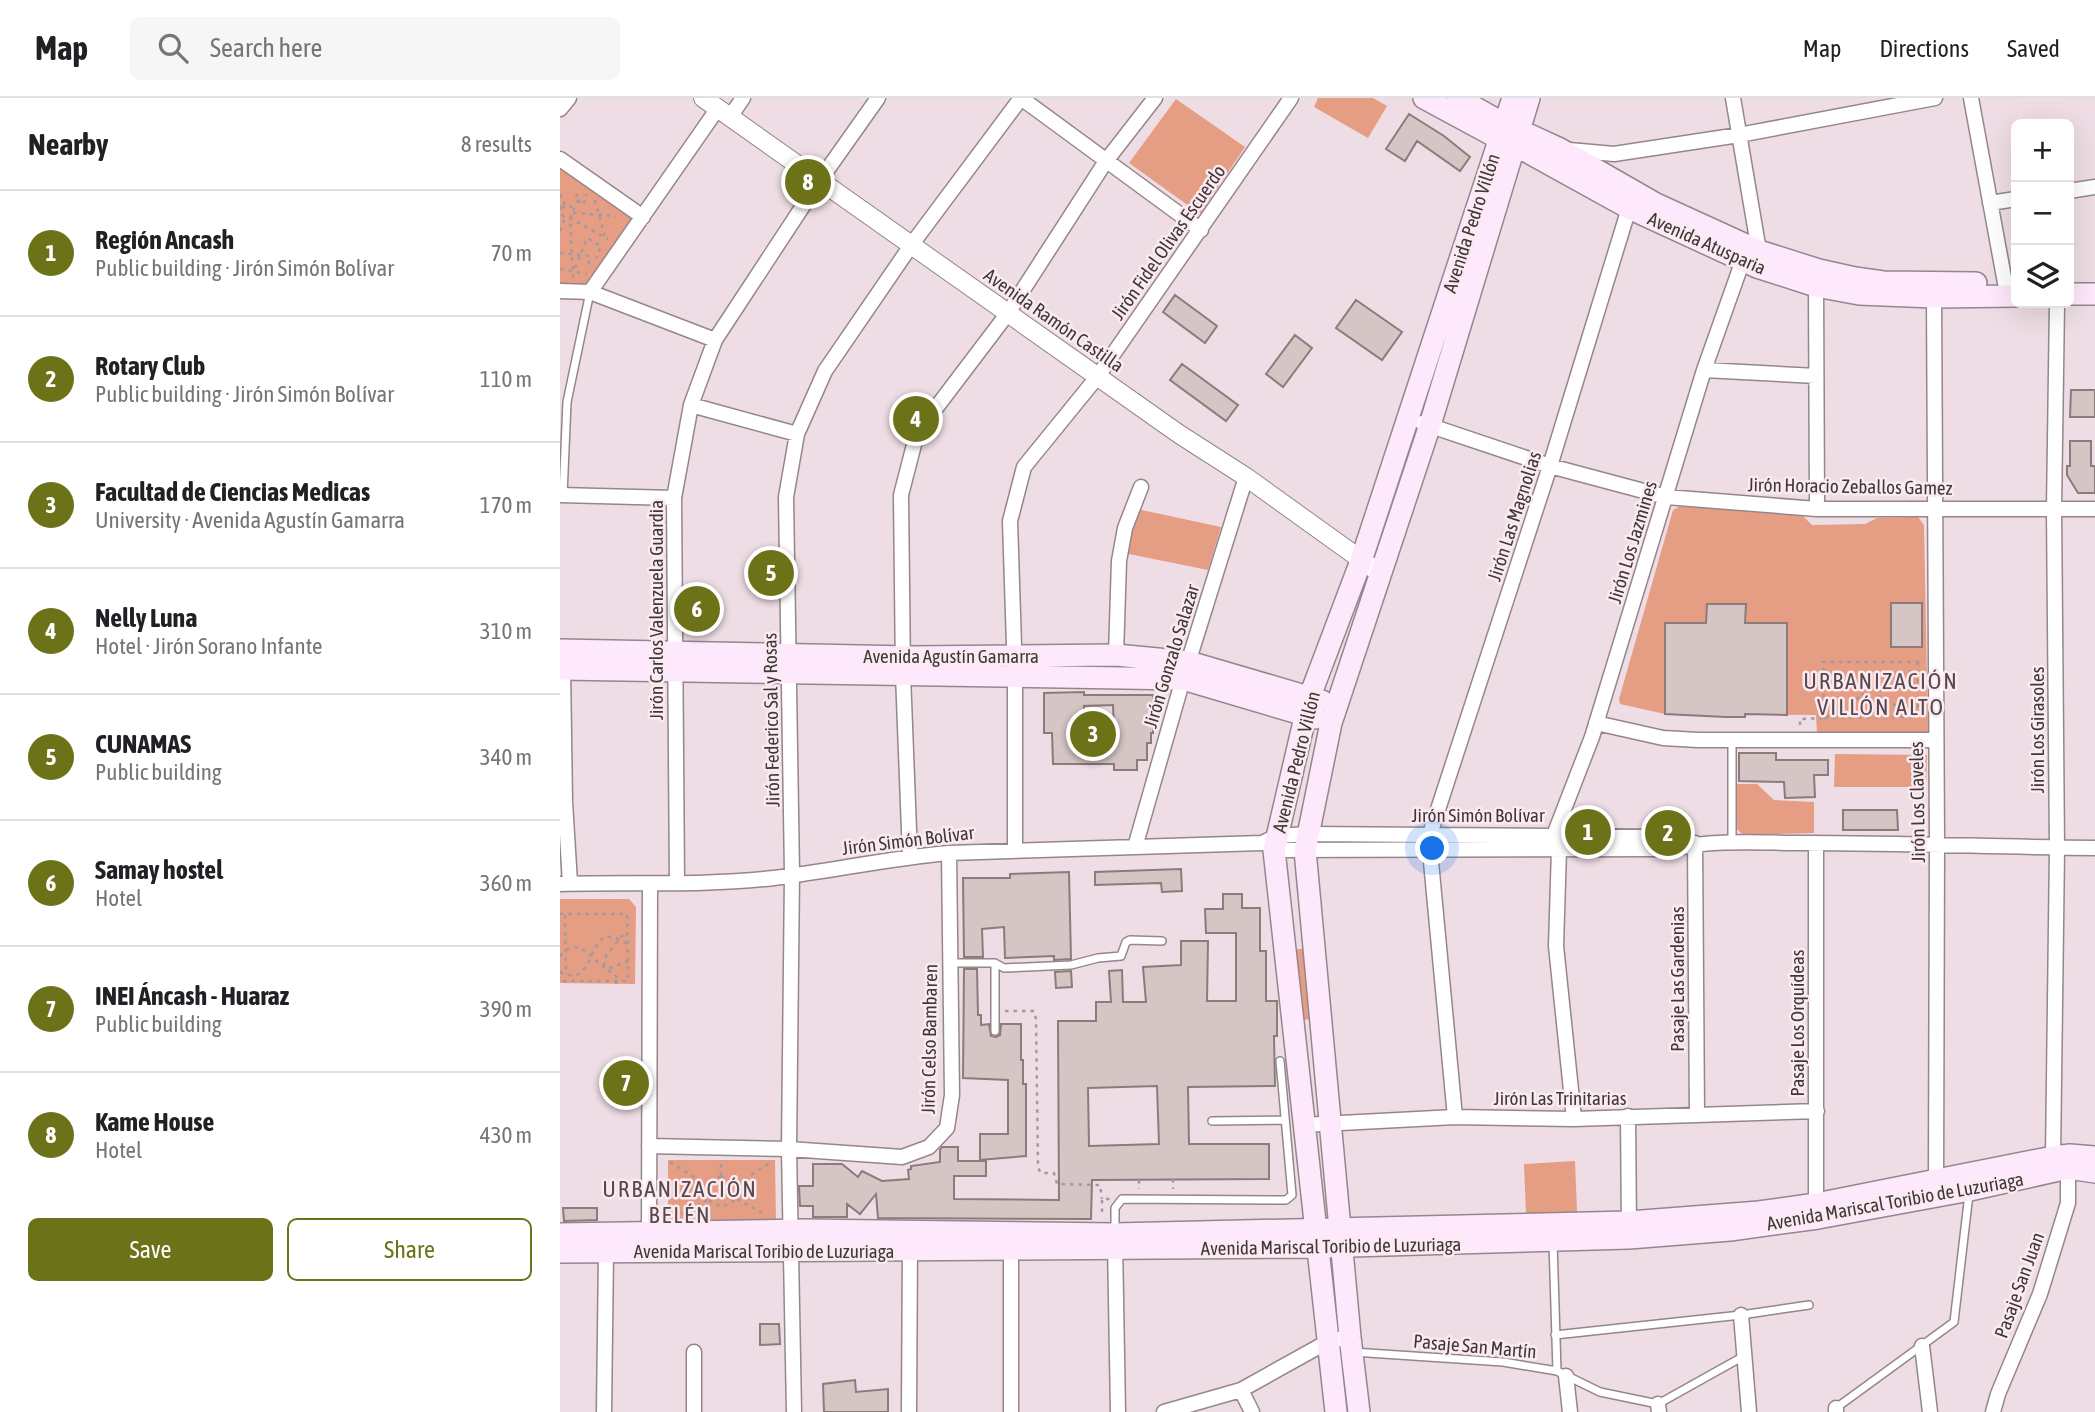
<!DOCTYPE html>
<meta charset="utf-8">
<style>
:root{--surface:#fff;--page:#f6f6f6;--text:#202124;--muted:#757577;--line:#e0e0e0;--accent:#6c7218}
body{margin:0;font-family:"Asap Condensed",sans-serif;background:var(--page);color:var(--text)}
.controls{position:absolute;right:21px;top:21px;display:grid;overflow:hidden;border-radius:10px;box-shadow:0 7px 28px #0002}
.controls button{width:63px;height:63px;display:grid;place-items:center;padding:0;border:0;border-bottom:2px solid var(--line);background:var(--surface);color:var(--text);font:35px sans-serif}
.you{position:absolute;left:873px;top:751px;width:24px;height:24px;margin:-18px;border:5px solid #fff;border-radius:50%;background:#1a73e8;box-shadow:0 0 0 10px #1a73e833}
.badge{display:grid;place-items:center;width:46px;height:46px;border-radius:50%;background:var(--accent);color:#fff;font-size:23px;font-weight:700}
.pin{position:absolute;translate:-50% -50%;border:4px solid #fff;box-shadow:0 2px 7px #0006}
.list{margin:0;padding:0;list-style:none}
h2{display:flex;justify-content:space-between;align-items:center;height:91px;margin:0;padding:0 28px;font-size:30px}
h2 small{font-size:23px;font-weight:400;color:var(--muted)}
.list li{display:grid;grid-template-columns:46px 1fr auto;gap:21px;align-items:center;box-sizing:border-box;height:126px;padding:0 28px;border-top:2px solid var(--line)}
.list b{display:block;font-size:26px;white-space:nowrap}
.list p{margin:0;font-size:23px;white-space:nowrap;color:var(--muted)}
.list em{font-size:23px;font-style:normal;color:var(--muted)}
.actions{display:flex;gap:14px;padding:21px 28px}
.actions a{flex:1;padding:16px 0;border:2px solid var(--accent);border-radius:10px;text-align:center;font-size:24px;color:var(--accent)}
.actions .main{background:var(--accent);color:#fff}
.icon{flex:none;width:38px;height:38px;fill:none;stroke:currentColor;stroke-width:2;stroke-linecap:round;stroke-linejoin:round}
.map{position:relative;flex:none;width:1535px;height:1314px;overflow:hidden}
header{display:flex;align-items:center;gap:42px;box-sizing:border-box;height:98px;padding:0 35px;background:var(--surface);border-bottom:2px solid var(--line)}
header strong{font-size:33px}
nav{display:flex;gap:38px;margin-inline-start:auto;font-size:24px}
.search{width:490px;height:63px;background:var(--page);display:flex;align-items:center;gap:18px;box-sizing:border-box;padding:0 24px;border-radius:10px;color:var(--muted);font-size:26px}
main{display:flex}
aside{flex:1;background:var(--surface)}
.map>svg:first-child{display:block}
.green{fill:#e59d83}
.building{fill:#d6c5c5;stroke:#8b7b7b;stroke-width:2;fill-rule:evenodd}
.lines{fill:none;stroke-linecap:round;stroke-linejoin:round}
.service-casing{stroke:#95868c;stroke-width:10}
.minor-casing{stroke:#95868c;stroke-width:17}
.tertiary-casing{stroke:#95868c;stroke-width:20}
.secondary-casing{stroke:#95868c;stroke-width:24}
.path{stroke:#a5999e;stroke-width:2.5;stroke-dasharray:3.5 5;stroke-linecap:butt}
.service{stroke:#fff;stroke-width:7}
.minor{stroke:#fff;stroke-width:14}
.tertiary{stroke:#fff;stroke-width:18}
.secondary{stroke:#fde8fc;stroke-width:21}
.labels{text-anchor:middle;stroke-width:5;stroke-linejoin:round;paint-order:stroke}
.street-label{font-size:19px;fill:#3f383b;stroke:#fbebf1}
.quarter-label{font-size:23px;letter-spacing:2px;fill:#57494f;stroke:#fbebf1}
</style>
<header>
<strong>Map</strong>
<div class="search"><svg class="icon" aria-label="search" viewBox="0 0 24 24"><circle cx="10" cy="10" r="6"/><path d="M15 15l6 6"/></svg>Search here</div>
<nav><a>Map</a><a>Directions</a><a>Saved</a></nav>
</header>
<main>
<aside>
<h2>Nearby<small>8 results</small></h2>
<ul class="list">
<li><span class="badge">1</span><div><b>Región Ancash</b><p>Public building · Jirón Simón Bolívar</p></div><em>70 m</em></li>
<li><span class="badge">2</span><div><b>Rotary Club</b><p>Public building · Jirón Simón Bolívar</p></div><em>110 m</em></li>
<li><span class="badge">3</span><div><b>Facultad de Ciencias Medicas</b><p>University · Avenida Agustín Gamarra</p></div><em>170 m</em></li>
<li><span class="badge">4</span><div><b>Nelly Luna</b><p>Hotel · Jirón Sorano Infante</p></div><em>310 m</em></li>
<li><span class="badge">5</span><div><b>CUNAMAS</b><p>Public building</p></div><em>340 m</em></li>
<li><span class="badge">6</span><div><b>Samay hostel</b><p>Hotel</p></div><em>360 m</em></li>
<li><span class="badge">7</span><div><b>INEI Áncash - Huaraz</b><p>Public building</p></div><em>390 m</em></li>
<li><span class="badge">8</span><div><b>Kame House</b><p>Hotel</p></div><em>430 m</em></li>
</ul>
<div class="actions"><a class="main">Save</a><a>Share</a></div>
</aside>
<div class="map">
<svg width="1535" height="1314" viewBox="0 0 1535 1314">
<rect width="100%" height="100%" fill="#eedde4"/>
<path class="green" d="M758,0h55l14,8 -19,32 -54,-31z
M616,1l69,48 -45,67 -71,-51z
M0,68l76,53 -48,66 -28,-1z
M1120,408l122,9 10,10 53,-1 12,-6 41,-1 6,8 4,207 -111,1 -1,-18 -151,-1 -45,-10 -1,-5 54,-189z
M577,411l84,18 -13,43 -84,-17z
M1275,656l92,1 -1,32h-92z
M1176,686h21l17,16 40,2v31l-71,2 -7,-7z
M0,801h69l7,8 -1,77 -75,-1z
M747,850l8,71 -14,1 -7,-70z
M108,1062h107l1,61h-108z
M1015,1063l2,51 -51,2 -2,-50z"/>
<path class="building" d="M849,16l35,22 26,21 -10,14 -43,-30 -12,20 -19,-12z
M615,197l42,31 -12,17 -42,-31z
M796,202l46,32 -20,28 -46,-32z
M735,237l17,13 -29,39 -17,-13z
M622,266l56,41 -12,16 -56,-41z
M1511,292h24v27h-25z
M1510,343h21v25h4v27h-17l-11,-18v-9h3z
M1331,505h31v44h-31z
M1147,506h39l-1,19h42v92l-42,-1v3h-19l-61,-3v-91h41z
M524,594v3h69v38h-2v10h-4v17h-10v10h-23v-6h-61l-1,-31h-8v-40zM553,607l1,27h-30v-26z
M1179,655h37v7h52v15h-14l1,22 -30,1 -1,-16 -45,-1z
M1283,712h54l1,20h-55z
M621,771l1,22 -20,1 -1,-9 -66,2v-13z
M509,774l2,87 -17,1v-4l-49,2 -1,-31 -22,2 1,28h-19l-1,-79h47v-4z
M663,796h19v14h18v43h6v50h11v35h-3l1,50 -87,1 1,57h80v35l-177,1 -1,39 -213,-1 -2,-24 -16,20 -13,-10v13h-34v-11h-13l-1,-20h14v-22h29l16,13 4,-6 20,10 27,-2 -1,-9 3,-1v-3l29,-4v-12l2,-3h16v14h28v15h-32v23l105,1 -1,-179h38v-19h15l-2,-31 13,-1 1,32h23l-3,-35 38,-2v-24h27l-1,60h29v-68h-30l-1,-24h18zM597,988l2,58 -70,2 -1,-58z
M404,871h13l1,46h3v10l8,-1 2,12 5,1 4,-2 1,-11h20v36h2v24h3v72l-46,4v-26h28v-54l-45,-2z
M511,873l1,16 -16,1 -1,-16z
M51,977h29v15l-8,6h-21z
M3,1110h34v12l-33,1z
M200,1226h19l1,20 -20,1z
M295,1282l1,12 32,-3v23h-64l-1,-28z"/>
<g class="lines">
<g class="service-casing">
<path id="service" d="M3,397l4,-93 23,-110
M1172,745v-102
M390,865h45l9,5 67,-3 27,-7 23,-2 5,-14 4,-2 32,1
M435,865v68
M652,1023l73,-1
M555,1135v-25l7,-9 164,1 6,-5 -12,-134
M993,1144l4,129
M995,1237l186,-20 68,-10
M793,1254l150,10 54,9 43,21 58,12 86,-48
M1276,1310l118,-86 15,-128"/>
</g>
<g class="minor-casing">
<path id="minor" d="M461,0l180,132
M1173,0l26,153
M1411,0l34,185
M0,11l9,-11
M170,19l13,-19
M1009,52l45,4 125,-19 196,-37
M0,61l83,58
M1509,93l26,-4
M1430,105l26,-4
M1256,188l1,223
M0,193l30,1 125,48
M30,194l128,-184
M1374,199l3,546 -1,336
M1144,272l112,6
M131,307l106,29
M862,325l128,43 116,31 151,12h278
M0,397l114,3
M556,557l3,-94 6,-33 16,-41
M3,571l2,133 5,81
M1036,625l67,15 35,2h238
M870,736l120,-368 79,-258
M994,737l38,-98 112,-367 39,-110
M1135,745l2,272
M709,748l5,4 398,-1c43,-10 89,-6 134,-6 96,0 192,4 289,5
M575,749l48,-168 63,-202
M455,751v-172l-5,-156 14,-54 74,-91 193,-278
M999,751l-3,97 18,173
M870,753l25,266
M350,758l-7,-182 -2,-179 16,-62 91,-120 98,-152 49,-63
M117,784l-3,-384 17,-93 24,-65 105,-160 58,-82
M0,786c71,-2 143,2 214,-6 58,-7 116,-20 175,-25l313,-10 15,-7 31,-2 363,3 24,6
M1068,1018l1,115
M743,1027l152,-8 119,2 243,-8
M89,1048l140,3 113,8 27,-10 18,-19 5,-33 -3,-242
M1493,1059l4,-309 -3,-339 3,-206
M1256,1106v-361
M89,1142l1,-356
M555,1144l3,170
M451,1153v161
M1181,1217l8,97
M1362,1248l8,66
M134,1254v60
M1006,1278l4,36
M681,1292l11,22
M1098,1306l1,8
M1276,1310v4
M44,1314l2,-160
M234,1314l-5,-263 3,-275 -6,-377 11,-63 28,-63 87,-127 109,-146
M349,1314l1,-169
M604,1314l77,-22 88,-49 21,-4
M1433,1314l5,-18 42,-100 28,-91v-35"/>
</g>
<g class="tertiary-casing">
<path id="tertiary" d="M143,0l476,336 67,43 135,97"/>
</g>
<g class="secondary-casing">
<path id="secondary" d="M864,0l74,40 17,7 114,63 128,59 59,19 43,8 75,3 82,-1
M898,0l37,21 65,30 96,55 103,47 60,19 36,8 28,4 93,1
M1509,196h26
M0,552l349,7 207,-2 73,7 133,39
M0,571l623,10 132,39
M0,1136l244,-4 311,4 514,-12 130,-10 57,-8 237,-47 17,-2 25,2
M0,1154l757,-5 312,-9 101,-8 88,-12 152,-28 98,-22 27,4
M776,1314l-62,-562 36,-154 51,-135 152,-463
M799,1314l-9,-75 -45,-487 26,-127 99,-298 99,-327"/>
</g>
<path class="path" d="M0,96l5,11
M18,102l4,5 5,-7 -1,-4
M35,102l10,37
M0,108l3,10 7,2 38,21
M2,110l6,-3 5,3
M13,115l43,3
M0,133l5,-13
M0,155l29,3v13
M15,170l12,-30 14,8 -5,12
M0,171l27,5
M13,180l-3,-60 8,-18 -3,-2 4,-7
M1358,564v50
M1263,571l39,17
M1302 593a9 9 0 1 1 18 0a9 9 0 1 1-18 0Z
M1319,589l30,-16 8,1
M1318,598l36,19
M1311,602v17
M1267,619l36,-22
M1264,620l88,-1 6,-5h6
M1240,627v-6l24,-1 -1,-56h99
M0,816h67l1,67h-68
M5,817l1,60
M0,858c20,-23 30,5 48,13l20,-8
M44,868l2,-10 20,-25
M48,872l9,7 -1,7
M0,874c31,15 27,-25 45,-35h9l14,7
M445,913h29l2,8 2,149 3,5h13l3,11 43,1 2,14
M110,1064l36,22
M161,1078l14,8 2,15 -16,8 -13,-7 -2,-16z
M161,1078v-14
M613,1081v10
M579,1082v9
M177,1086l33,-21
M177,1101l25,14
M542,1114v-13h8
M122,1116l25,-14"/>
<use href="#service" class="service"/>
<use href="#minor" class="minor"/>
<use href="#tertiary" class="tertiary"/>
<use href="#secondary" class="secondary"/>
</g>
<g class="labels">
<g class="street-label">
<text transform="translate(911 125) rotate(-72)" y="7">Avenida Pedro Villón</text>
<text transform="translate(608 144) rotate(-55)" y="7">Jirón Fidel Olivas Escuerdo</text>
<text transform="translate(1147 145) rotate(24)" y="7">Avenida Atusparia</text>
<text transform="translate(494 222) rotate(35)" y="7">Avenida Ramón Castilla</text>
<text transform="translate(1290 388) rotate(1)" y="7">Jirón Horacio Zeballos Gamez</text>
<text transform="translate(954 418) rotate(-72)" y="7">Jirón Las Magnolias</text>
<text transform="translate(1072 444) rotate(-73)" y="7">Jirón Los Jazmines</text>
<text transform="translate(96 512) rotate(-90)" y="7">Jirón Carlos Valenzuela Guardia</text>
<text x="391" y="565">Avenida Agustín Gamarra</text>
<text transform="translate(611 558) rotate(-73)" y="7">Jirón Gonzalo Salazar</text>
<text transform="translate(211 622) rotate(-91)" y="7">Jirón Federico Sal y Rosas</text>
<text transform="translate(1477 632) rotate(-90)" y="7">Jirón Los Girasoles</text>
<text transform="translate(736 664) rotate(-76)" y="7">Avenida Pedro Villón</text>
<text transform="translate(1357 704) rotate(-91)" y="7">Jirón Los Claveles</text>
<text x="918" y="724">Jirón Simón Bolívar</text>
<text transform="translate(348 742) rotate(-7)" y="7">Jirón Simón Bolívar</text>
<text transform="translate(1117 881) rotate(-90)" y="7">Pasaje Las Gardenias</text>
<text transform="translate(1237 925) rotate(-90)" y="7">Pasaje Los Orquídeas</text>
<text transform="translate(369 941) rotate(-89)" y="7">Jirón Celso Bambaren</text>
<text x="1000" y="1007">Jirón Las Trinitarias</text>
<text transform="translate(1335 1103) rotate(-10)" y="7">Avenida Mariscal Toribio de Luzuriaga</text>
<text transform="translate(771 1148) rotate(-1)" y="7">Avenida Mariscal Toribio de Luzuriaga</text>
<text x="204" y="1160">Avenida Mariscal Toribio de Luzuriaga</text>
<text transform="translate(1459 1187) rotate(-70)" y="7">Pasaje San Juan</text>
<text transform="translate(915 1248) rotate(5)" y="7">Pasaje San Martín</text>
</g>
<g class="quarter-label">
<text x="1321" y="591">URBANIZACIÓN<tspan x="1321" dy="26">VILLÓN ALTO</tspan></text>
<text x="120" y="1099">URBANIZACIÓN<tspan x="120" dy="26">BELÉN</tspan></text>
</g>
</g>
</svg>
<div class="controls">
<button>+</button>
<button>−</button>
<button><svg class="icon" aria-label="layers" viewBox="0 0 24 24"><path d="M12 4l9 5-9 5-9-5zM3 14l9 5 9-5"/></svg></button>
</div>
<div class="you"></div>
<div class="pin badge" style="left:1028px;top:734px">1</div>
<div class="pin badge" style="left:1108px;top:735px">2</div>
<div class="pin badge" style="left:533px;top:636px">3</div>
<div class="pin badge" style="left:356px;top:321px">4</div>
<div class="pin badge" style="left:211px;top:475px">5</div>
<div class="pin badge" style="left:137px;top:511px">6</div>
<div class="pin badge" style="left:66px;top:985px">7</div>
<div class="pin badge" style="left:248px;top:84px">8</div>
</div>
</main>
